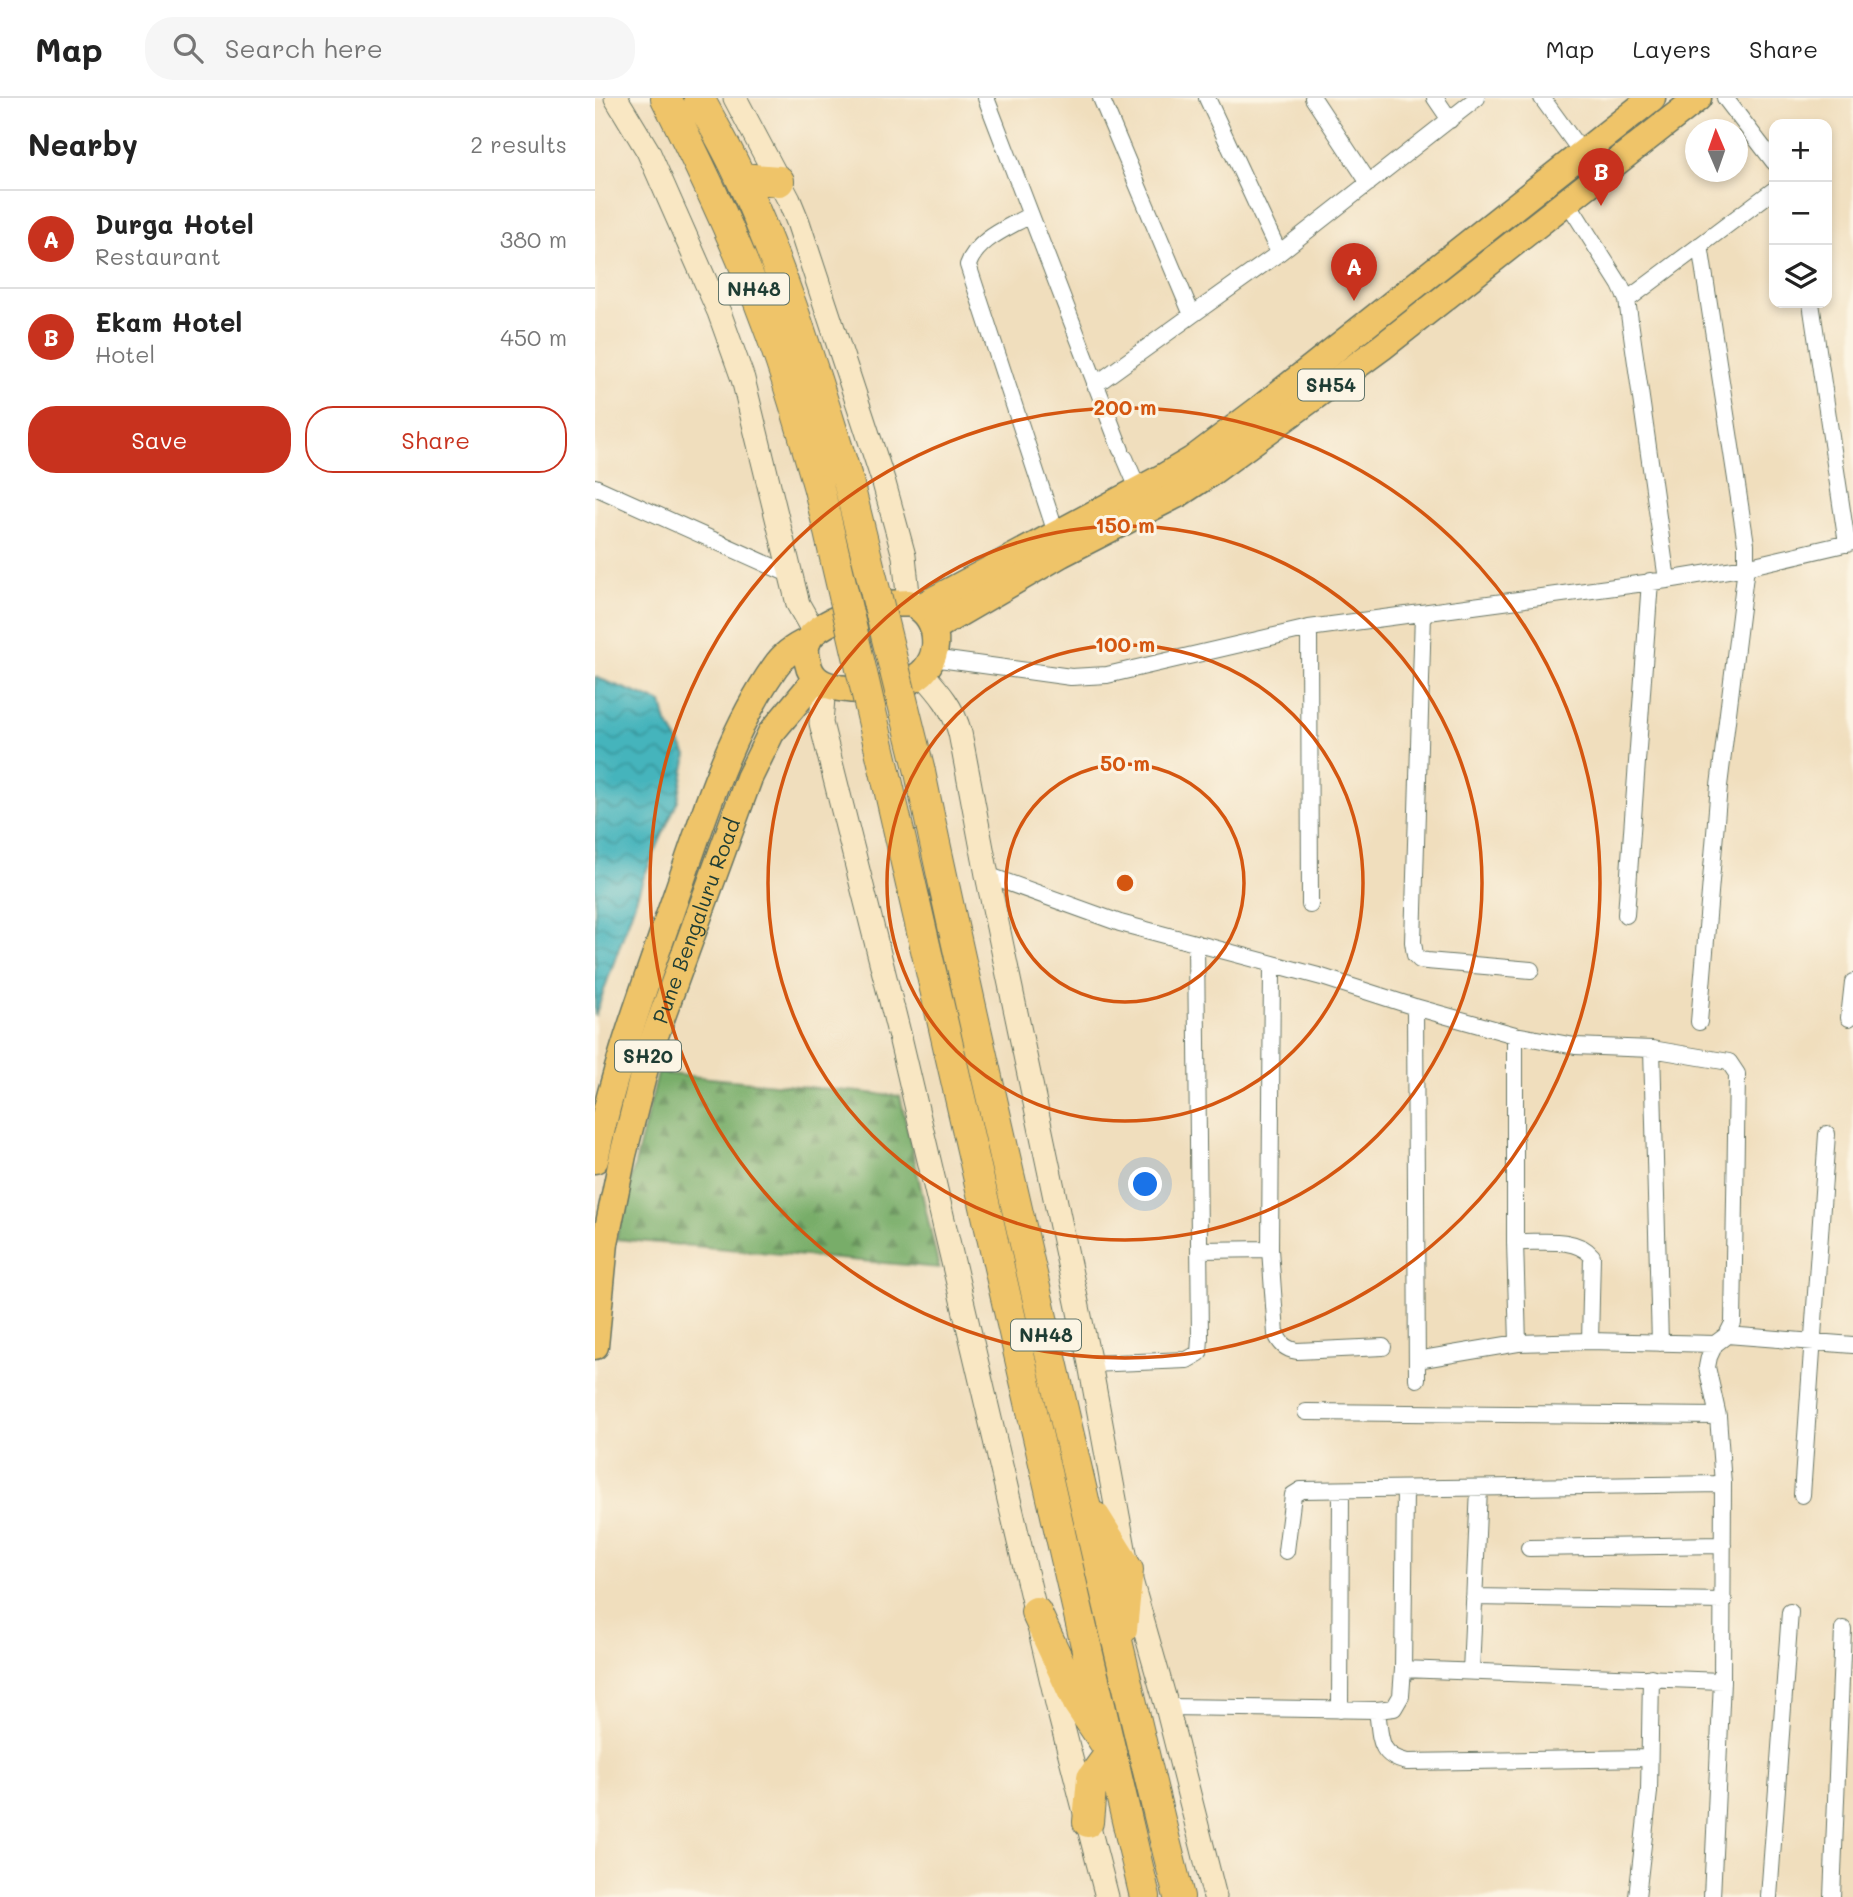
<!DOCTYPE html>
<meta charset="utf-8">
<style>
:root{--surface:#fff;--page:#f6f6f6;--text:#222;--muted:#767676;--line:#e0e0e0;--accent:#c8321e}
body{margin:0;font-family:Mali,sans-serif;background:var(--page);color:var(--text)}
.controls{position:absolute;right:21px;top:21px;display:grid;overflow:hidden;border-radius:14px;box-shadow:0 4px 10px #0003}
.controls button{width:63px;height:63px;display:grid;place-items:center;padding:0;border:0;border-bottom:2px solid var(--line);background:var(--surface);color:var(--text);font:35px sans-serif}
.compass{position:absolute;left:1090px;top:21px;width:63px;height:63px;border-radius:50%;background:var(--surface);box-shadow:0 4px 10px #0003;rotate:358deg}
.you{position:absolute;left:551px;top:1087px;width:24px;height:24px;margin:-18px;border:5px solid #fff;border-radius:50%;background:#1a73e8;box-shadow:0 0 0 10px #1a73e833}
.badge{display:grid;place-items:center;width:46px;height:46px;border-radius:50%;background:var(--accent);color:#fff;font-size:23px;font-weight:700}
.pin{position:absolute;translate:-50% -58px;filter:drop-shadow(0 2px 4px #0008)}
.pin::after{content:'';position:absolute;top:37px;width:24px;height:21px;background:inherit;clip-path:polygon(0 0,100% 0,50% 100%)}
.list{margin:0;padding:0;list-style:none}
h2{display:flex;justify-content:space-between;align-items:center;height:91px;margin:0;padding:0 28px;font-size:30px}
h2 small{font-size:23px;font-weight:400;color:var(--muted)}
.list li{display:grid;grid-template-columns:46px 1fr auto;gap:21px;align-items:center;box-sizing:border-box;height:98px;padding:0 28px;border-top:2px solid var(--line)}
.list b{display:block;font-size:26px;white-space:nowrap}
.list p{margin:0;font-size:23px;white-space:nowrap;color:var(--muted)}
.list em{font-size:23px;font-style:normal;color:var(--muted)}
.actions{display:flex;gap:14px;padding:21px 28px}
.actions a{flex:1;padding:16px 0;border:2px solid var(--accent);border-radius:28px;text-align:center;font-size:24px;color:var(--accent)}
.actions .main{background:var(--accent);color:#fff}
.icon{flex:none;width:38px;height:38px;fill:none;stroke:currentColor;stroke-width:2;stroke-linecap:round;stroke-linejoin:round}
.map{position:relative;flex:none;width:1258px;height:1799px;overflow:hidden}
header{display:flex;align-items:center;gap:42px;box-sizing:border-box;height:98px;padding:0 35px;background:var(--surface);border-bottom:2px solid var(--line)}
header strong{font-size:33px}
nav{display:flex;gap:38px;margin-inline-start:auto;font-size:24px}
.search{width:490px;height:63px;background:var(--page);display:flex;align-items:center;gap:18px;box-sizing:border-box;padding:0 24px;border-radius:28px;color:var(--muted);font-size:26px}
main{display:flex}
aside{flex:1;background:var(--surface)}
.map>svg:first-child{display:block}
.forest{fill:url(#forest-firs);stroke:#4c754e;stroke-width:2}
.water{fill:url(#water-waves);stroke:#327878;stroke-width:2}
.lines{fill:none;stroke-linecap:round;stroke-linejoin:round}
.street-casing{stroke:#687564;stroke-width:18}
.secondary-casing{stroke:#687564;stroke-width:25}
.primary-casing{stroke:#687564;stroke-width:29}
.highway-casing{stroke:#687564;stroke-width:32}
.street{stroke:#fff;stroke-width:16}
.secondary{stroke:#f9e7c3;stroke-width:23}
.primary{stroke:#efc469;stroke-width:26}
.highway{stroke:#efc469;stroke-width:30}
.highway-bridge-casing{stroke:#687564;stroke-width:32;stroke-linecap:butt}
.highway-bridge{stroke:#efc469;stroke-width:30}
.ring{fill:none;stroke:#d45610;stroke-width:3.5}
.labels{text-anchor:middle;stroke-width:6;stroke-linejoin:round;paint-order:stroke}
.shield{fill:#fcf5e5;stroke:#617469;stroke-width:2}
.shield-label{font-size:19px;font-weight:bold;fill:#1f3d34}
.street-label{font-size:21px;fill:#1f3d34;stroke:#fcf5e5}
.centre{fill:#d45610;stroke:#fcf5e5;stroke-width:3.5}
.ring-label{font-size:21px;text-anchor:middle;font-weight:bold;fill:#d45610;stroke:#fcf5e5;stroke-width:6;stroke-linejoin:round;paint-order:stroke}
</style>
<header>
<strong>Map</strong>
<div class="search"><svg class="icon" aria-label="search" viewBox="0 0 24 24"><circle cx="10" cy="10" r="6"/><path d="M15 15l6 6"/></svg>Search here</div>
<nav><a>Map</a><a>Layers</a><a>Share</a></nav>
</header>
<main>
<aside>
<h2>Nearby<small>2 results</small></h2>
<ul class="list">
<li><span class="badge">A</span><div><b>Durga Hotel</b><p>Restaurant</p></div><em>380 m</em></li>
<li><span class="badge">B</span><div><b>Ekam Hotel</b><p>Hotel</p></div><em>450 m</em></li>
</ul>
<div class="actions"><a class="main">Save</a><a>Share</a></div>
</aside>
<div class="map">
<svg width="1258" height="1799" viewBox="0 0 1258 1799">
<defs>
<pattern id="forest-firs" width="22" height="20" patternUnits="userSpaceOnUse" patternTransform="scale(1.75)"><rect width="22" height="20" fill="#78ad69"/><path d="M5 1l3.5 6h-7zM16 11l3.5 6h-7z" fill="#628e57"/></pattern>
<pattern id="water-waves" width="16" height="10" patternUnits="userSpaceOnUse" patternTransform="scale(1.75)"><rect width="16" height="10" fill="#44b4bc"/><path d="M0 5q4-4 8 0t8 0" fill="none" stroke="#38949a"/></pattern>
</defs>
<rect width="100%" height="100%" fill="#fcf5e5"/>
<filter id="ink" filterUnits="userSpaceOnUse"><feTurbulence type="fractalNoise" baseFrequency=".0143" numOctaves="2"/><feDisplacementMap in="SourceGraphic" scale="14" xChannelSelector="R" yChannelSelector="G"/><feConvolveMatrix kernelMatrix="1 2 1 2 8 2 1 2 1" color-interpolation-filters="sRGB"/></filter>
<filter id="wash" filterUnits="userSpaceOnUse"><feTurbulence type="fractalNoise" baseFrequency=".00686" numOctaves="4" result="noise"/><feDisplacementMap in="SourceGraphic" scale="28" xChannelSelector="R" yChannelSelector="G"/><feGaussianBlur stdDeviation="1.57" result="paint"/><feColorMatrix in="noise" values="0 0 0 0 0 0 0 0 0 0 0 0 0 0 0 0 0 1.4 0 .05"/><feComposite in="paint" operator="in"/></filter>
<g filter="url(#wash)">
<rect width="100%" height="100%" fill="#f0debd"/>
<path class="forest" d="M63,975l242,23 39,172 -323,-29z"/>
<path class="water" d="M0,579l67,26 5,20 20,32 -9,45 -33,74 -50,142z"/>
</g>
<g filter="url(#ink)">
<g class="lines">
<g class="street-casing">
<path id="street" d="M391,0l135,352
M718,0l56,85
M840,0l15,22
M947,0l40,55
M1130,0l49,64
M972,103l53,84 7,15 40,280
M435,117c-22,13 -53,24 -62,50l88,268
M684,155l198,-155
M1032,202l147,-110
M1216,205l36,241
M597,217l87,-62 -72,-155
M500,287l97,-70 -91,-217
M530,360l17,40
M0,389l196,88
M828,516l-10,328 2,13 5,5 7,1 104,9
M714,530l1,277
M337,560l139,19 36,-2 202,-47 358,-48 79,-13 107,-25
M392,777l133,48 202,54 93,30 100,28 60,11 77,3 77,13 8,12 -4,249 -6,12 -12,9 -6,13 -2,10 11,49 5,68 -1,197 -10,216
M1031,817l24,-334
M677,866l-2,285 6,85c5,11 10,15 21,17l86,-4
M820,909l2,372
M1254,920l4,-36
M1104,924l20,-236 27,-219v-23l-46,-299
M920,937v207l3,101
M1057,951l8,294
M920,1144c24,1 61,-6 77,14l-2,85
M605,1152l70,-1
M1132,1237l126,10
M822,1262l101,-17 72,-2 125,3
M495,1266l97,-4 12,-7 1,-15 -4,-395
M711,1314l412,4
M1207,1397l25,-361
M934,1450l194,-3
M691,1453l7,-56 8,-5 422,-6
M879,1499l250,4
M808,1571l319,12
M876,1574l8,-184
M572,1609l210,3 17,-2 7,-12 2,-27 2,-180
M745,1612l1,-220
M782,1612c4,27 0,45 30,52l242,-4
M1042,1799l12,-105 2,-115
M1174,1799l21,-285
M1237,1799l11,-268"/>
</g>
<g class="secondary-casing">
<path id="secondary" d="M21,0l32,53 71,161 24,67 55,225 16,28
M140,0l54,102 9,22 86,261 20,73 5,47
M327,575c18,20 31,35 38,60l27,142 103,489 38,206 39,137 48,190
M229,587l-3,38 4,16 75,298 160,679 47,181"/>
</g>
<g class="primary-casing">
<g id="primary">
<path d="M314,505c29,10 35,49 13,70 -20,18 -59,19 -83,15 -15,-3 -28,-8 -31,-25 -2,-6 -3,-14 -1,-21 8,-19 56,-34 75,-38 9,-1 18,0 27,-1z"/>
<path d="M325,509l245,-131 27,-16 65,-49 395,-313"/>
<path d="M339,530l127,-74 119,-61 29,-19 173,-127 316,-249"/>
<path d="M0,1062c18,-91 51,-177 81,-264 27,-77 52,-162 99,-229 8,-12 19,-20 33,-26"/>
<path id="s1" d="M0,1248l10,-103 18,-88 26,-103 100,-274 22,-45 45,-54"/>
</g>
</g>
<g class="highway-casing">
<path id="highway" d="M71,0c37,73 72,147 100,223 21,55 37,112 53,168
M104,0c14,27 30,53 42,81 45,97 75,201 107,302
M146,80l38,3
M325,674c41,199 88,396 133,594 41,178 82,355 126,531
M292,682c85,372 170,745 258,1117
M500,1419l33,53 -6,59
M441,1514l42,91 33,49 -19,26 -4,44"/>
</g>
<use href="#street" class="street"/>
<use href="#secondary" class="secondary"/>
<use href="#primary" class="primary"/>
<use href="#highway" class="highway"/>
<g class="highway-bridge-casing">
<path id="highway-bridge" d="M253,383l72,291
M224,391l68,291"/>
</g>
<use href="#highway-bridge" class="highway-bridge"/>
</g>
</g>
<g class="ring">
<circle cx="530" cy="785" r="119"/>
<circle cx="530" cy="785" r="238"/>
<circle cx="530" cy="785" r="357"/>
<circle cx="530" cy="785" r="475"/>
</g>
<g class="labels">
<g class="shield">
<rect x="124" y="175.5" width="70" height="31" rx="5"/>
<rect x="703" y="271.5" width="66" height="31" rx="5"/>
<rect x="20" y="942.5" width="66" height="31" rx="5"/>
<rect x="416" y="1221.5" width="70" height="31" rx="5"/>
</g>
<g class="shield-label">
<text x="159" y="198">NH48</text>
<text x="736" y="294">SH54</text>
<text x="53" y="965">SH20</text>
<text x="451" y="1244">NH48</text>
</g>
<g class="street-label">
<text dy="7" stroke="none"><textPath href="#s1" startOffset="439">Pune Bengaluru Road</textPath></text>
</g>
</g>
<circle cx="530" cy="785" r="10" class="centre"/>
<g class="ring-label">
<text x="530" y="317">200 m</text>
<text x="530" y="435">150 m</text>
<text x="530" y="554">100 m</text>
<text x="530" y="673">50 m</text>
</g>
</svg>
<div class="controls">
<button>+</button>
<button>−</button>
<button><svg class="icon" aria-label="layers" viewBox="0 0 24 24"><path d="M12 4l9 5-9 5-9-5zM3 14l9 5 9-5"/></svg></button>
</div>
<svg class="compass" viewBox="-18 -18 36 36"><path d="M0-13l5 13h-10z" fill="#e53935"/><path d="M0 13l5-13h-10z" fill="#767676"/></svg>
<div class="you"></div>
<div class="pin badge" style="left:759px;top:203px">A</div>
<div class="pin badge" style="left:1006px;top:108px">B</div>
</div>
</main>
